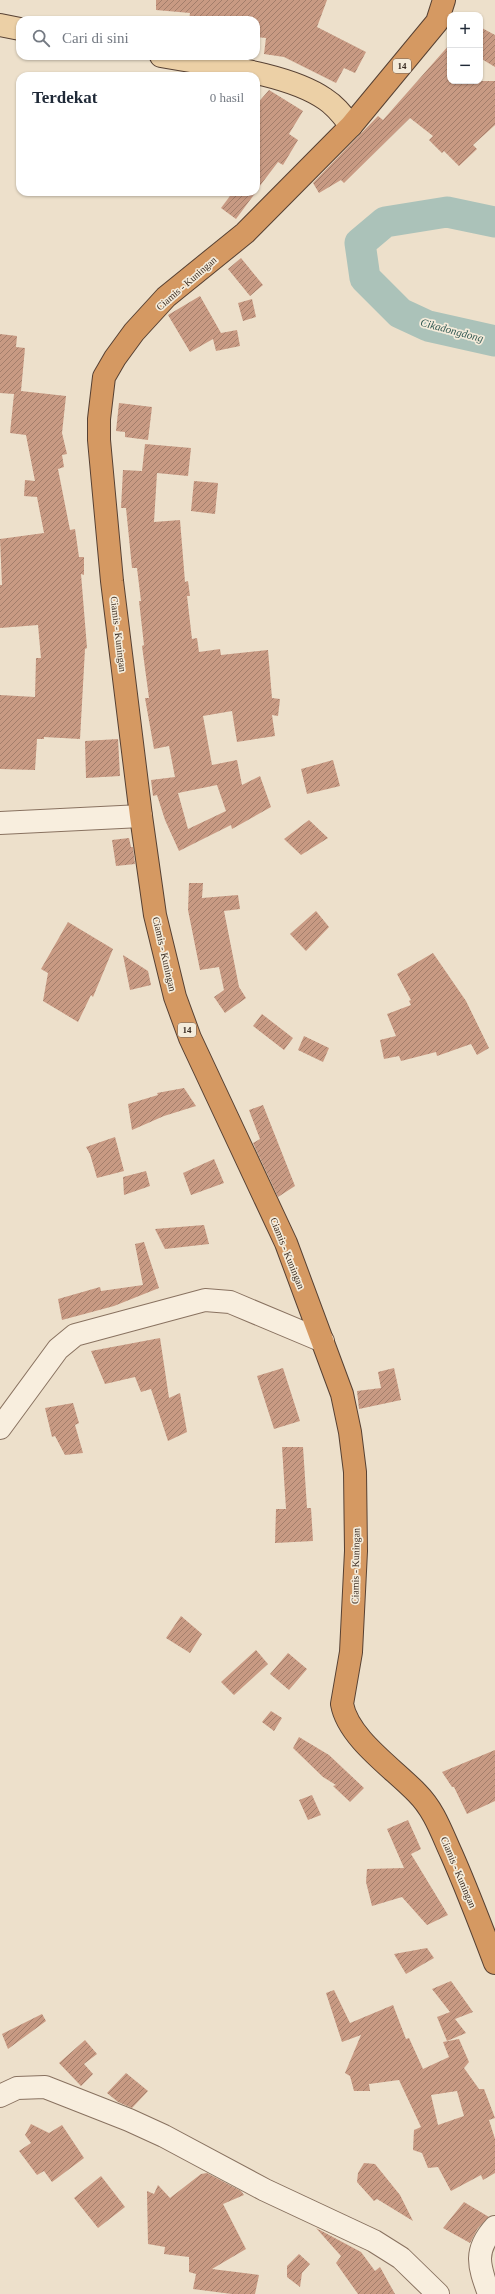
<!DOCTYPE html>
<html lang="id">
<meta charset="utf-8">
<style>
:root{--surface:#fff;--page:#f6f6f7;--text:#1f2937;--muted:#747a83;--line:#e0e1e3}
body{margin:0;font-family:Georgia,serif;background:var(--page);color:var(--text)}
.controls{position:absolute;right:12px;top:12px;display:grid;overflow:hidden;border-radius:8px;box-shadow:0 1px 3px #0004}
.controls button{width:36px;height:36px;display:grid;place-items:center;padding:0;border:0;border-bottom:1px solid var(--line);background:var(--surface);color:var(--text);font:20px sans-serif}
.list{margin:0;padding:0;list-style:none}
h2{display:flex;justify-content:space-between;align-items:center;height:52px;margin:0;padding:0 16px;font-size:17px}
h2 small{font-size:13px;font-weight:400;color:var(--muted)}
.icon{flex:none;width:22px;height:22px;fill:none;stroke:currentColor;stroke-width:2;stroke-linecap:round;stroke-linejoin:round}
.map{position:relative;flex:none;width:495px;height:2294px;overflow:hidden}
.search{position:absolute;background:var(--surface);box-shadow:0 1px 3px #0004;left:16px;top:16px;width:244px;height:44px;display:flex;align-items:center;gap:10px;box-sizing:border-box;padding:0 14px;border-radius:12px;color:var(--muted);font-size:15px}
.panel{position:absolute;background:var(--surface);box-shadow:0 1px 3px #0004;left:16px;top:72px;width:244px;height:124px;border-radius:12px}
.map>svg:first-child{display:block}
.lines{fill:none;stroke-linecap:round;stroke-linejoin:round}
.river{stroke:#abc2b9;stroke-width:31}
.building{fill:url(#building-hatch);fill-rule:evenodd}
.minor-casing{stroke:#897260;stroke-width:24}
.major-casing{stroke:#574133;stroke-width:24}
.highway-casing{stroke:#574133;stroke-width:24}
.minor{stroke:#f8eede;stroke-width:22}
.major{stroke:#ecd0a6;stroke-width:22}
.highway{stroke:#d59962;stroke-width:22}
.labels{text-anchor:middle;stroke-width:3.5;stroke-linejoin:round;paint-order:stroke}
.shield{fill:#f4ebda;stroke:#726559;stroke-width:1}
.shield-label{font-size:9px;font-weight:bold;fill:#3a2c22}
.street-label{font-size:10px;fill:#3a2c22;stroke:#f4ebda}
.water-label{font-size:11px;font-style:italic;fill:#325953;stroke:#f4ebda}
</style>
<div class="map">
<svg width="495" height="2294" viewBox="0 0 495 2294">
<defs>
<pattern id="building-hatch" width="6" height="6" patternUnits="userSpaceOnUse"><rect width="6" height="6" fill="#c89a83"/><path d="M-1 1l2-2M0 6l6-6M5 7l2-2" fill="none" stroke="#a37e6b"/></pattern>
</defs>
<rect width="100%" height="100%" fill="#ede0cb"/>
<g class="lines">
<path class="river" d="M495,222l-48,-10 -62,10 -25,21 5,35 35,35 28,13 67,15"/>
</g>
<path class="building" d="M156,0h171l-10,27 49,25 -11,21 -11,-5 -8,15 -52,-26 -20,-3 2,-16 -10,-1v-17h-67l1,-7 -34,-3z
M480,27l15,8v32l-15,-9z
M450,44v37h45v44l-22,20 4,4 -18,17 -15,-15 -2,2 -13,-13 4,-4 -23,-18 -66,65 -3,-3 -22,13 -6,-10 65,-67 5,4z
M269,90l34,21 -14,23 9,6 -15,25 -5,-3 -22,29v-86z
M233,192h23l-20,27 -15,-11z
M241,258l22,27 -13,11 -22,-27z
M200,296l21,37 16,-3 3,16 -24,5 -3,-12 -23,13 -22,-37z
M252,299l4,18 -13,4 -5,-18z
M0,334l17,2 -1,11 9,1 -4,43 45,5 -4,37 5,21 -5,1 2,12 -6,2 12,61 5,-1 4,28h5v18l-3,-1 6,74 -2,1 -5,90 -36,-2v2h-7l-2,31 -35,-1v-74l35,2 1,-39h5l-3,-33 -38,3v-43h2l-2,-46 44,-6 -7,-36 -13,-1 1,-16 10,1 -9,-46 -16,-2 4,-39 -14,-1z
M119,403l33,4 -4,33 -23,-3v-5l-9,-1z
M145,444l46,4 -3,28 -31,-3 -3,49 26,-2 5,62 3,-1 2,15h-3l5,43 5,-1 2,14 21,-3 1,6 47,-5 4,48 8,1 -2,17 -6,-1 3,21 -38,6 -5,-31 -29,5 9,49 25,-5 5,25 18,-9 11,31 -39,22 -1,-4 -52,26 -14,-31 -8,-25 -4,1 -2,-16 24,-3 -6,-31 -15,3 -9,-51h4l-7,-52 2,-1 -5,-44h2l-4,-33h-5l-6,-60h-5l2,-38 19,1zM217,785l9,26 -38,18 -10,-36z
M194,481l24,2 -3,31 -24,-3z
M118,739l2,37 -34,2 -1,-37z
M333,760l7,26 -33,8 -6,-25z
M309,820l19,18 -27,17 -17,-16z
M129,838l2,9h2l2,17 -19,2 -4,-26z
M189,883h14l-1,15 36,-3 2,14 -16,2 15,76 7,11 -21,15 -11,-16 10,-7 -5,-23 -19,3 -12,-60z
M316,911l13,16 -23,24 -16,-17z
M68,922l45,27 -20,48 -2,-2 -13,27 -35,-21 5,-28 -7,-4z
M433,953l33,48 23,47 -12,7 -6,-11 -34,12 -1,-4 -35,9 -2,-5 -15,3 -4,-19 16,-4 -9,-22 24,-9 -2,-4 2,-1 -14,-26z
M123,955l25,16 3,14 -21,5z
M262,1014l31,24 -9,12 -31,-24z
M304,1036l25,12 -6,14 -25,-12z
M184,1088l12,18 -32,10 -32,14 -4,-26 30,-9 -1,-2z
M263,1105l32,81 -17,11 -25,-54 7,-4 -11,-29z
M115,1137l9,34 -27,7 -7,-24 -4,-7z
M214,1159l10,24 -33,12 -8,-22z
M146,1171l4,15 -26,9 -1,-18z
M204,1225l5,19 -44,5 -10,-20z
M144,1242l15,46 -45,18 -52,14 -4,-21 42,-12 1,4 42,-6 -8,-41z
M160,1338l9,60 11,-5 7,39 -19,9 -17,-52 -10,3 -6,-15 -30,7 -14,-33z
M283,1368l17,53 -26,8 -17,-53z
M394,1368l7,32 -42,9 -2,-18 24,-3 -3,-16z
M73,1403l6,20 -4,2 8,28 -18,2 -10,-19 -3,1 -7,-29z
M282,1447h21l4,61h4l2,33 -38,2 1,-34h10z
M181,1616l21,18 -12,19 -24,-15z
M256,1650l12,14 -34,31 -13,-13z
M288,1653l19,16 -18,21 -19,-16z
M271,1711l11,7 -8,13 -12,-9z
M299,1737l30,18 35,33 -14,14 -17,-16 3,-1 -13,-8 -30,-29z
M495,1750v51l-28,13 -13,-27h-2l-10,-15z
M312,1795l9,20 -13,5 -9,-20z
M408,1820l13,29 -10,5 37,61 -21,10 -25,-28 -30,9 -6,-24 1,-13 37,-1 -17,-39z
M427,1948l7,10 -28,16 -12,-20z
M451,1981l22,31 -18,7 11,14 -19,8 -10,-24 13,-5 -18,-23z
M334,1990l16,33 43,-18 13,34 3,-1 14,31 26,-12 -6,-15 16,-3 10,23 -5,6 15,21h5l11,29 -6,2 6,19v34l-12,7 -2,-5 -30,16 -13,-24 -10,1 -6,-15 -9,-3 1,-20 7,-3 -22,-47 -30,4 1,7h-16l-4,-15 -5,-3 16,-38 -19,7 -16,-49zM457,2091l7,25 -26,9 -7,-30z
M42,2014l4,7 -38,28 -6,-15z
M85,2040l12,14 -13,10 9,10 -12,12 -22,-23z
M126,2073l22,18 -16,17 -14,-6 -11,-9z
M31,2124l18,9 13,-8 22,33 -32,24 -8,-11 -7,4 -18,-24 12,-8 -6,-8z
M364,2163l11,1 25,31 13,26 -36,-22 -3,2 -17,-19 1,-9z
M207,2173l34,18 3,4 -21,9 23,45 -34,20 47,6 -4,19h-23l-39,-5 3,-15 -7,-2v-15l-25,-3 1,-7 -17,-3 -1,-53 7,3 4,-9 12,13 31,-24z
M101,2176l24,31 -27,21 -24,-30z
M464,2202l25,15 -11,11 -8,15 -27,-15z
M316,2228l45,24 14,19 5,-4 15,27h-37l-22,-31 5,-7z
M299,2254l11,10 -8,9 -2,14 -13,-10v-11z"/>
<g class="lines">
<g class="minor-casing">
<path id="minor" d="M0,823l141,-7
M0,1428l58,-79 17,-14 130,-35 25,2 93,39
M0,2096l17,-8 28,-1 84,33 35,16 101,54 109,51 27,17 37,36
M489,2294c-10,-28 -16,-43 6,-67"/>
</g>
<g class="major-casing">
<path id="major" d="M0,25l20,4
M161,56c48,9 125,16 164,43 11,7 18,17 26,27"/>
</g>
<g class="highway-casing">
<path id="highway" d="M444,0l-7,22 -86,104 -106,107 -79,64 -32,35 -19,26 -11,19 -5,42v21l13,141 29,235 14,99 20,82 15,41 96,205 56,151 8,38 5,40 1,79 -5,101 -9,52c6,34 51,64 75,89 17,17 24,38 34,60 16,36 30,73 44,110"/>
</g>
<use href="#minor" class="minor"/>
<use href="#major" class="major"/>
<use href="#highway" class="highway"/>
</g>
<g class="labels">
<g class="shield">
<rect x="393" y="59" width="18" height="14" rx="3"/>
<rect x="178" y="1023" width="18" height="14" rx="3"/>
</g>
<g class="shield-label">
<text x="402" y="69">14</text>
<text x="187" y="1033">14</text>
</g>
<g class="street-label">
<text transform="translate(186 283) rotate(-41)" y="4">Ciamis - Kuningan</text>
<text transform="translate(119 634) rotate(83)" y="4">Ciamis - Kuningan</text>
<text transform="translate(165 954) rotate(77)" y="4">Ciamis - Kuningan</text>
<text transform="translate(288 1253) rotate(68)" y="4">Ciamis - Kuningan</text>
<text transform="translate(355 1566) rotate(-89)" y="4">Ciamis - Kuningan</text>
<text transform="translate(459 1872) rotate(67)" y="4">Ciamis - Kuningan</text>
</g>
<g class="water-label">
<text transform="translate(452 330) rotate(15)" y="4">Cikadongdong</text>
</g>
</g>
</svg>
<div class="controls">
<button>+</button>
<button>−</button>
</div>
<div class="search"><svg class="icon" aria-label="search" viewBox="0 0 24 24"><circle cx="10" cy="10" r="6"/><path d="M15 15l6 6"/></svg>Cari di sini</div>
<section class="panel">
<h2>Terdekat<small>0 hasil</small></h2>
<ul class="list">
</ul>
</section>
</div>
